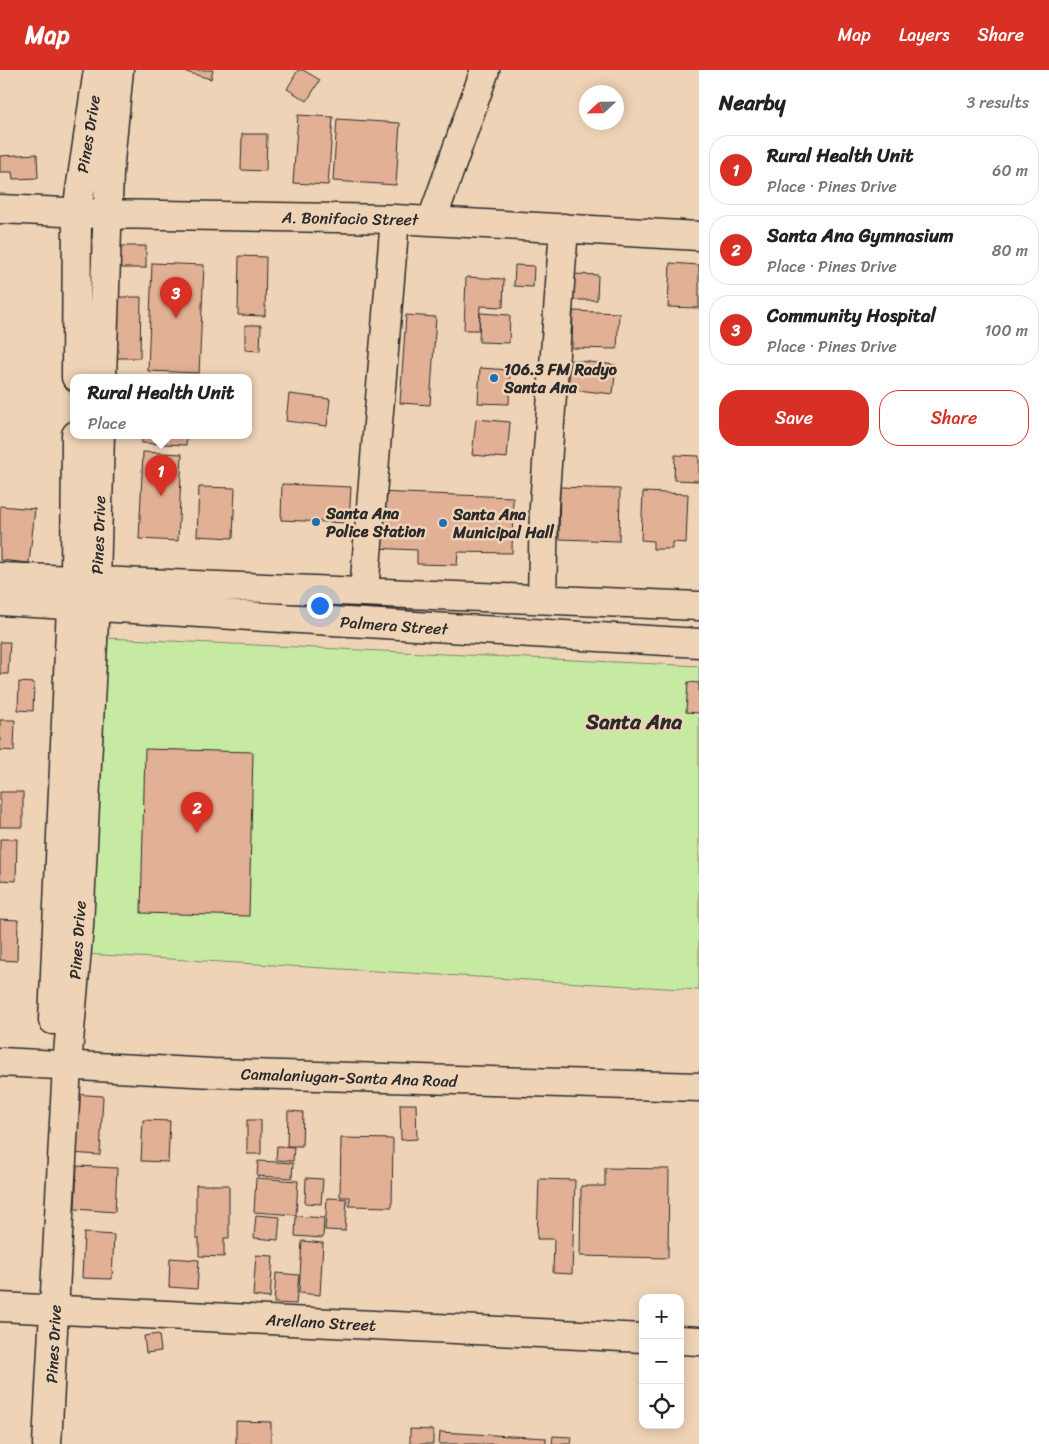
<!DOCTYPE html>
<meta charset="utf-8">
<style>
:root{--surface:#fff;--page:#f6f6f6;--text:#222;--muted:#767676;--line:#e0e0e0;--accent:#d93025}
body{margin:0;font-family:Sriracha,sans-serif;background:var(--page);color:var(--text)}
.controls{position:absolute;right:15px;bottom:15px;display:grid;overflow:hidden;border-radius:10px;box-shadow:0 2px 12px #0003}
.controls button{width:45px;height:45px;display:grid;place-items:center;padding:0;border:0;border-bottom:1px solid var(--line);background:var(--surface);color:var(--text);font:25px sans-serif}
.compass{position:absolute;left:579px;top:15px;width:45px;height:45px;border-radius:50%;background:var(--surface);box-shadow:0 2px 12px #0003;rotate:248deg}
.you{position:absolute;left:319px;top:535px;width:18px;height:18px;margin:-12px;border:4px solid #fff;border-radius:50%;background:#1a73e8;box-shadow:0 0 0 8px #1a73e833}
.badge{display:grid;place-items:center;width:32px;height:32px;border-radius:50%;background:var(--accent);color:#fff;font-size:16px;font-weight:700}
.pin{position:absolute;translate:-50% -41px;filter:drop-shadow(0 1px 2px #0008)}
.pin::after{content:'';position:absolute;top:26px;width:18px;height:15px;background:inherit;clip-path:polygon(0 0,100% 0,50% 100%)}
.popup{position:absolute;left:70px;top:304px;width:182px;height:65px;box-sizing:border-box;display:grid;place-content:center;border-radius:10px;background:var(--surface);filter:drop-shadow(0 1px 4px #0005);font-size:16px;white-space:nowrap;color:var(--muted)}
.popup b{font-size:19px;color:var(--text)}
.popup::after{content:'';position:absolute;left:50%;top:100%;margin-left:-10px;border:10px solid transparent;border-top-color:var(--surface)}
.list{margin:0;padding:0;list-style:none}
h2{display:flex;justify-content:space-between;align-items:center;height:65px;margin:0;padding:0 20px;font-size:21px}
h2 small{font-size:16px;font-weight:400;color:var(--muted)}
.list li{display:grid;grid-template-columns:32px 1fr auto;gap:15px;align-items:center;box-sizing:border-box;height:70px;margin:0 10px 10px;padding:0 10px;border:1px solid var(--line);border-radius:20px}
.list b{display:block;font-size:19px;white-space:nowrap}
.list p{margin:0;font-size:16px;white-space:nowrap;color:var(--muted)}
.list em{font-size:16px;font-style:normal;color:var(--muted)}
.actions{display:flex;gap:10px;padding:15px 20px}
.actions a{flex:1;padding:11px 0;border:1px solid var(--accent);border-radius:20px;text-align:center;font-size:18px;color:var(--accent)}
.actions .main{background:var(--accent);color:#fff}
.icon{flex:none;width:28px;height:28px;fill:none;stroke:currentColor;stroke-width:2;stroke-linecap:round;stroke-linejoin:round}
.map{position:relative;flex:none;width:699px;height:1374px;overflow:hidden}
header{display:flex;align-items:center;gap:30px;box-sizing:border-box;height:70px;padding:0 25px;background:var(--accent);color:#fff}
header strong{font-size:24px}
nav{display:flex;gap:28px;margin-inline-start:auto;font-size:18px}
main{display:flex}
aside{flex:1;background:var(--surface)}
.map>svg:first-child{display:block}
.green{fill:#c7eaa3;stroke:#798a67}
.building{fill:#e2b094;stroke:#2b2b2b}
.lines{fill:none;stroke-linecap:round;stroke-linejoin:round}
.minor-casing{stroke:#2b2b2b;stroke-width:31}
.major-casing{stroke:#2b2b2b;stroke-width:31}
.minor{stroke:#efd3b6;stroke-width:28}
.major{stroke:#efd3b6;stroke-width:28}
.poi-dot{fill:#1f6fb2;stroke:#efd3b6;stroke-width:2}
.labels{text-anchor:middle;stroke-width:5;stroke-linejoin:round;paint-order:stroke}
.street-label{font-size:16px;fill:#2b2b2b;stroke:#efd3b6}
.poi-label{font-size:16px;font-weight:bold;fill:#2b2b2b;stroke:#efd3b6;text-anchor:start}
.district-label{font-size:21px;font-weight:bold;fill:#2b2b2b;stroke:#efd3b6}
</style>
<header>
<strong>Map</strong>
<nav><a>Map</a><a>Layers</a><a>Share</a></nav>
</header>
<main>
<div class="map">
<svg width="699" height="1374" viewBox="0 0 699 1374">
<rect width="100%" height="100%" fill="#efd3b6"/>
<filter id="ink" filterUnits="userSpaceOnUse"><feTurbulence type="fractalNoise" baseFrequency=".02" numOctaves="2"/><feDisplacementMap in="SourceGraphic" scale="10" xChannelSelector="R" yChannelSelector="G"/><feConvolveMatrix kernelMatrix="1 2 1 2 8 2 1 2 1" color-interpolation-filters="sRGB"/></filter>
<g filter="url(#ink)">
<path class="green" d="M106,568l593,28v324l-614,-36z"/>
<path class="building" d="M179,0h34l-2,9z
M298,0h5l17,10 -13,21 -20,-12z
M298,45l35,2 -5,68 -35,-2z
M337,49l63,4 -4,62 -63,-4z
M242,64h25l-1,37 -25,-1z
M37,84l1,24 -25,1 -1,-7h-12v-16z
M118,176h28v22h-29z
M239,186l27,1 -1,59 -27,-1z
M152,193l52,2 -5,108 -51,-2z
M670,193l29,2v43l-31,-1z
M515,195l19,1 -1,21 -19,-1z
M574,204l24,1 -1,25h-24z
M466,207l38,2 -1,28 -23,-1 -1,24h-15z
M118,227h23l-1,61h-24z
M573,241l46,2 -2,36 -45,-1z
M480,243l30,2 -1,28 -30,-1z
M406,245l30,2 -6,88 -30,-2z
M245,255h16l-1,26 -15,-1z
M571,290l45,5 -3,29 -45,-5z
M480,298l30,2 -1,34 -31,-1z
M289,324l41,5 -3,27 -41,-5z
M476,349l34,3 -3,36 -35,-3z
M142,365h45l-1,10 -44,-2z
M143,382l39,2 -4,87 -39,-2z
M675,385l24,1v25l-25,-1z
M282,414l69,3 -2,36 -68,-3z
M199,417l36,1 -2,50 -36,-2z
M560,417l60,2 -1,52 -60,-2z
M374,422l139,5 -1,56 -54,-1 -1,13 -40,-1v-14l-44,-2z
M643,422l45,2 -2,49 -14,-1v7h-19v-8l-12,-1z
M0,436l35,3 -6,54 -29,-3z
M0,572h10l-2,32h-8z
M19,612l15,1 -1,28 -15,-1z
M688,612l11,1v30l-13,-1z
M0,650h15l-1,31 -14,-1z
M145,679l108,3 -4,164 -108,-3z
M0,722h23v35h-23z
M0,769h17l-1,42 -16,-1z
M0,849l18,1 -1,41 -17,-1z
M73,1024l30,2 -3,59 -30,-2z
M400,1034h16l1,35 -16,1z
M288,1041l15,1 -1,34h-15z
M143,1050l27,1 -2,41 -27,-1z
M247,1050h14v34h-14z
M341,1068l52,1 -1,68 -43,-1 1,-9h-10z
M277,1076l17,1 -1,14 -17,-1z
M258,1091l35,2 -1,15 -35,-2z
M77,1096l40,2 -2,44 -40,-3z
M605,1098l64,1 -1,89 -88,-2 1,-70h24z
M256,1108l42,3 -2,34 -42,-3z
M306,1108l17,1 -2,25 -16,-1z
M539,1109l36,1 -3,94 -19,-1 1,-34h-17z
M196,1115h33v53h-5v19l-25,-1v-18h-3z
M327,1128l20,1 -2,32 -20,-1z
M256,1145l24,2 -2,23 -24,-2z
M296,1146l28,2 -1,20 -28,-2z
M84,1163l30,2 -2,44 -30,-1z
M302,1171l21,2 -3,52 -21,-2z
M256,1185l17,1 -3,42 -17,-2z
M170,1188l29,2 -2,29 -28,-2z
M276,1203l23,2 -3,29 -22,-1z
M159,1264l2,17 -15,2 -2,-17z
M236,1351l35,1v22h-35z
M410,1359l23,1v14h-23z
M440,1362l106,6v6h-107z
M553,1366l19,1 -1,7h-19z"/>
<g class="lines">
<g class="minor-casing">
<path id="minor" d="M0,139l107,5 288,5 304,17
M432,150l53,-150
M76,307l1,-166 21,-141
M102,307l7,-205 10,-102
M0,507l699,29
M364,521l31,-372
M542,529l2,-93 20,-278
M0,531l699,42
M53,950l18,-414 4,-26 1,-145
M0,1237l643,31
M680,1270l19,1
M47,1374l20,-379 12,-139 17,-345 4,-146"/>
</g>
<g class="major-casing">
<path id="major" d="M0,992l213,11 486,14"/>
</g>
<use href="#minor" class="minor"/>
<use href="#major" class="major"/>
</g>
</g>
<g class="poi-dot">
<circle cx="494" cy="308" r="5"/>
<circle cx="316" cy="452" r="5"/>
<circle cx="443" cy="453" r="5"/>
</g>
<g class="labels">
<g class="street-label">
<text transform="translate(88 64) rotate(-81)" y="6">Pines Drive</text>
<text transform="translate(350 148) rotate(1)" y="6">A. Bonifacio Street</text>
<text transform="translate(98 465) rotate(-88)" y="6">Pines Drive</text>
<text transform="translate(394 555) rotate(4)" y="6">Palmera Street</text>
<text transform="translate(77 870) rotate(-86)" y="6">Pines Drive</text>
<text transform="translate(349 1007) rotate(2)" y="6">Camalaniugan-Santa Ana Road</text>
<text transform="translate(321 1252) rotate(3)" y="6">Arellano Street</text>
<text transform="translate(53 1274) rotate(-87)" y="6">Pines Drive</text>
</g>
<g class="poi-label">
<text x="504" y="305">106.3 FM Radyo<tspan x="504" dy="18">Santa Ana</tspan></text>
<text x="326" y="449">Santa Ana<tspan x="326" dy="18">Police Station</tspan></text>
<text x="453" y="450">Santa Ana<tspan x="453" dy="18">Municipal Hall</tspan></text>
</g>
<g class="district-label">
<text x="634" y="659">Santa Ana</text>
</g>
</g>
</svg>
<div class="controls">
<button>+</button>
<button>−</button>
<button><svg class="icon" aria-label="locate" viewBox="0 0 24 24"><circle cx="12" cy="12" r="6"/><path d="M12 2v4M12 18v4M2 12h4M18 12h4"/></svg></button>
</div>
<svg class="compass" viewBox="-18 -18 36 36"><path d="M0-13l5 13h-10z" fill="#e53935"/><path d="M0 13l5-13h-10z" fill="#767676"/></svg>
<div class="you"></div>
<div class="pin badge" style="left:161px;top:426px">1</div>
<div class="popup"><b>Rural Health Unit</b>Place</div>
<div class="pin badge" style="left:197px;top:763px">2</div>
<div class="pin badge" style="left:176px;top:248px">3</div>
</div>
<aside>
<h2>Nearby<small>3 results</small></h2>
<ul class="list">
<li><span class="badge">1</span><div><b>Rural Health Unit</b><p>Place · Pines Drive</p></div><em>60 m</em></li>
<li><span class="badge">2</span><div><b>Santa Ana Gymnasium</b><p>Place · Pines Drive</p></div><em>80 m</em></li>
<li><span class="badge">3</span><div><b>Community Hospital</b><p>Place · Pines Drive</p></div><em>100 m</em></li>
</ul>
<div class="actions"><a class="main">Save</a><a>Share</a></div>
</aside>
</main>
